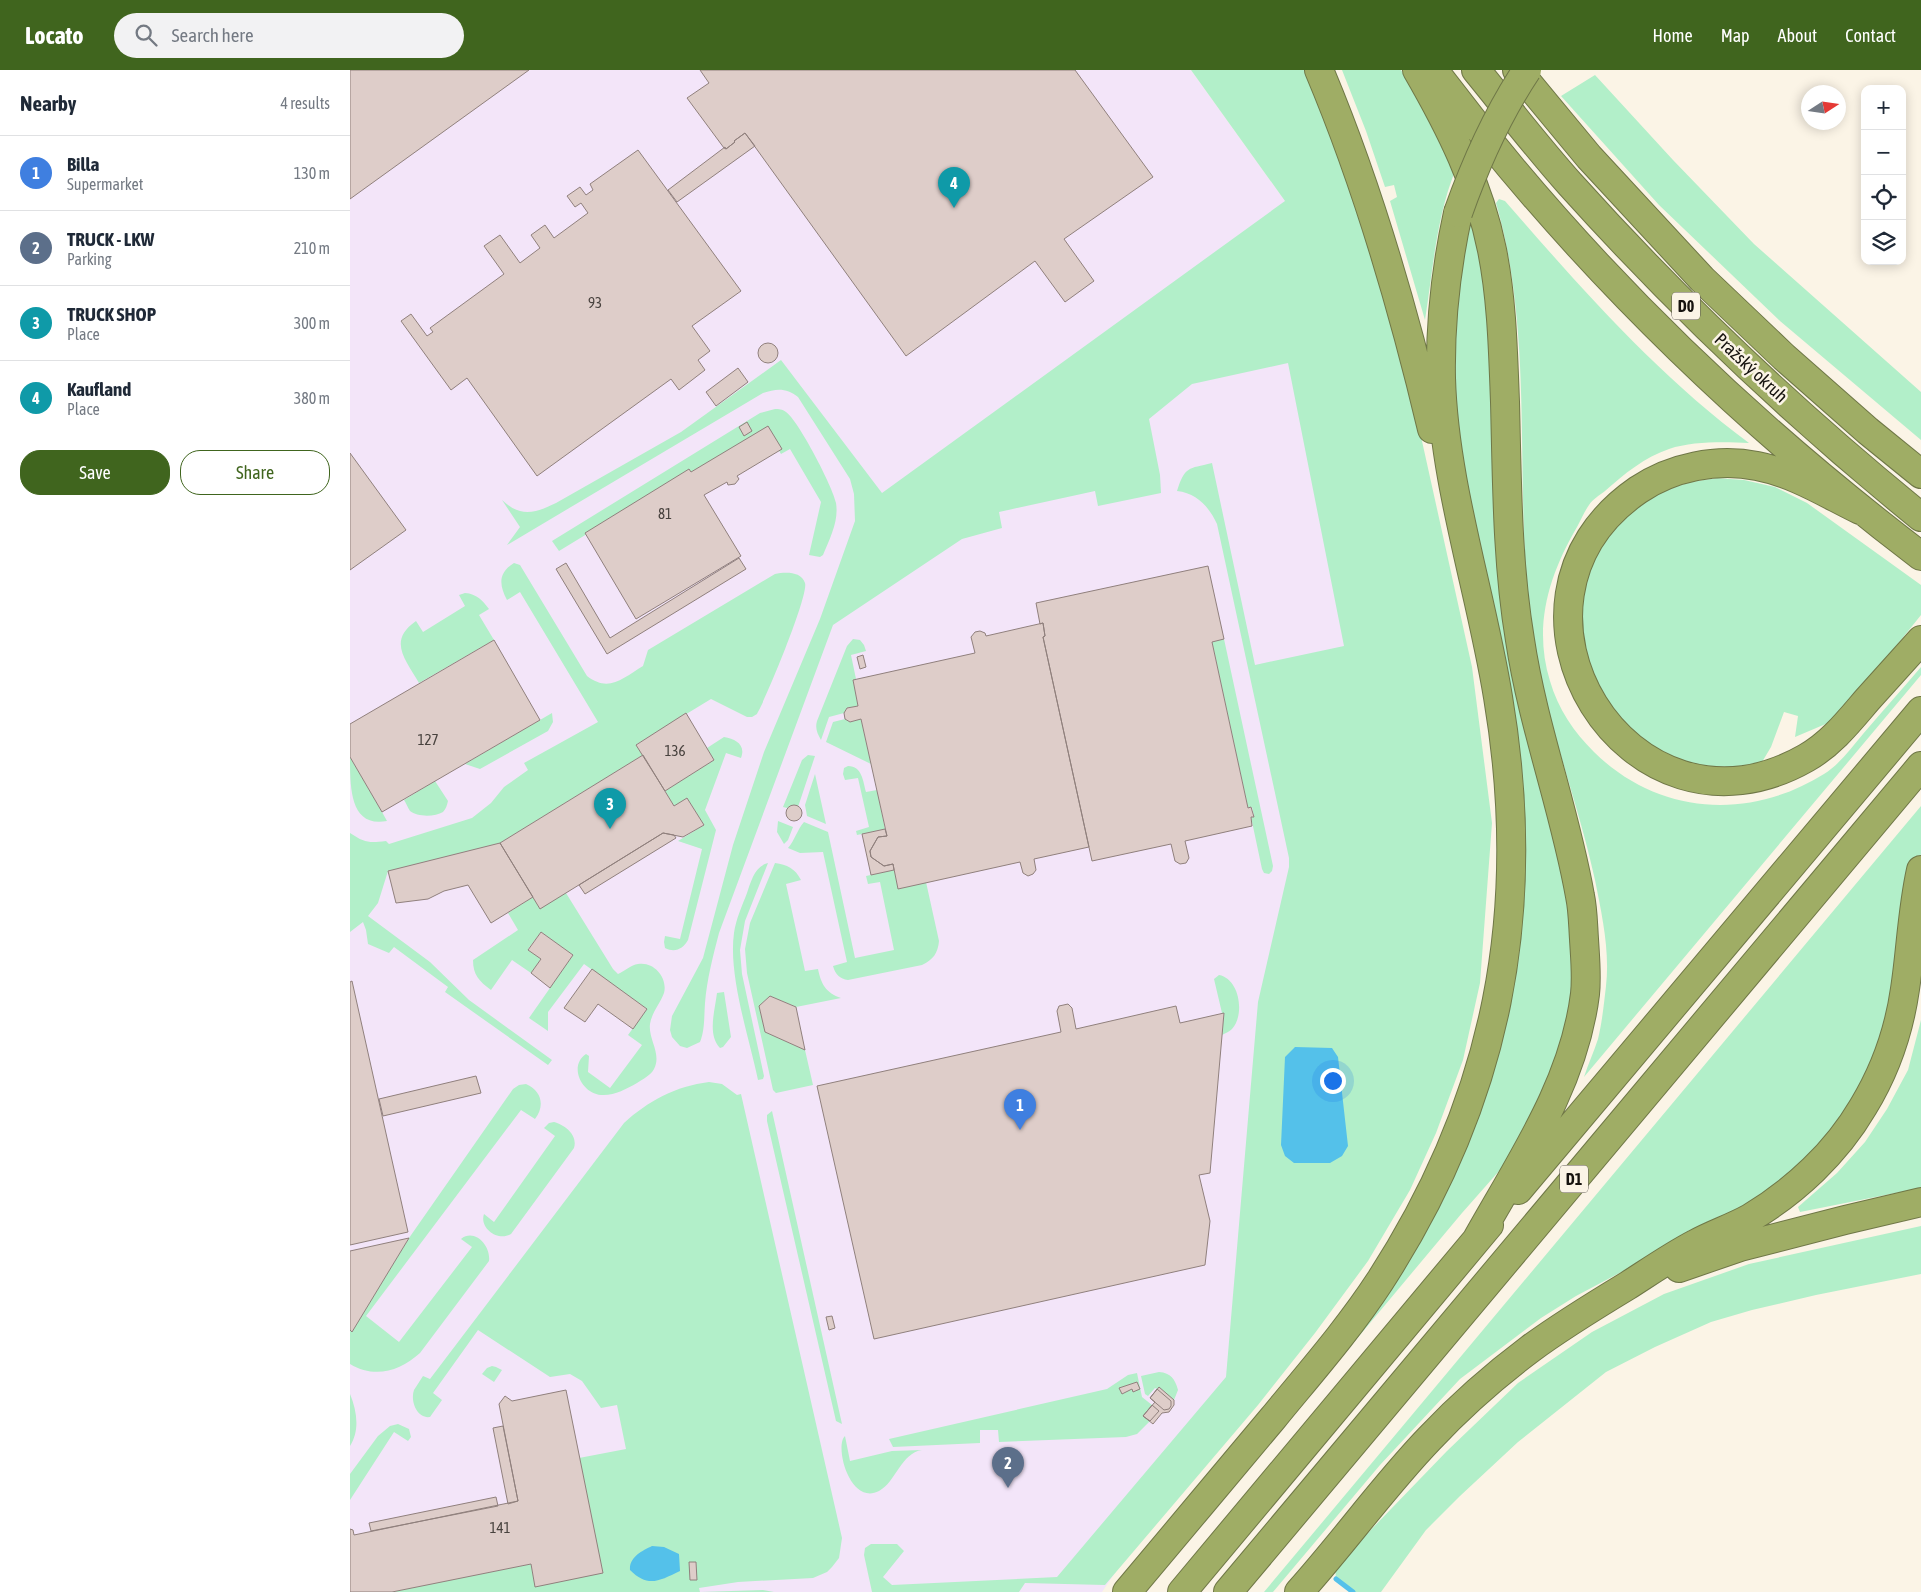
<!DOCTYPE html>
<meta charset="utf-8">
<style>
:root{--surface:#fff;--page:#f2f2f3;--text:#1f2937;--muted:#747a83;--line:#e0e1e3;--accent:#40651e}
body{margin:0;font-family:"Asap Condensed",sans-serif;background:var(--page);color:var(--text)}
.controls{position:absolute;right:15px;top:15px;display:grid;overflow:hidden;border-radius:10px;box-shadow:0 2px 12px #0003}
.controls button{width:45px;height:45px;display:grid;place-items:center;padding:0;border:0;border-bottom:1px solid var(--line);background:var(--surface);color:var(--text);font:25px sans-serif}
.compass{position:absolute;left:1451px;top:15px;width:45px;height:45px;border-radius:50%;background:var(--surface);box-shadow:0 2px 12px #0003;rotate:78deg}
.you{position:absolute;left:982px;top:1010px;width:18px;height:18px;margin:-12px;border:4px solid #fff;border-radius:50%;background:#1a73e8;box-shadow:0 0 0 8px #1a73e833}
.badge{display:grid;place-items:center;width:32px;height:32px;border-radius:50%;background:var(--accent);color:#fff;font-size:16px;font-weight:700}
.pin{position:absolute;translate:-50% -41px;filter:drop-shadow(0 1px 2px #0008)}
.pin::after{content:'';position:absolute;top:26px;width:18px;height:15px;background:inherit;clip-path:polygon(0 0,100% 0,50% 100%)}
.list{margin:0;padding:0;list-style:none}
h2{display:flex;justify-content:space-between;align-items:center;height:65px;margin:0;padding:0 20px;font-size:21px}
h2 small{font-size:16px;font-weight:400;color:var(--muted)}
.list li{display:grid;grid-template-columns:32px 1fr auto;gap:15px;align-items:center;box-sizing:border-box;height:75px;padding:0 20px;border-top:1px solid var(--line)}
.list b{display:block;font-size:19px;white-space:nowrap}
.list p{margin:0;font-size:16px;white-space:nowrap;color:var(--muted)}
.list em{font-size:16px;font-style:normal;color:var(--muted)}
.actions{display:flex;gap:10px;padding:15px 20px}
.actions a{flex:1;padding:11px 0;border:1px solid var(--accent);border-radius:20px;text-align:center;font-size:18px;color:var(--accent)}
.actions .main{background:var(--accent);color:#fff}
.icon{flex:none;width:28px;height:28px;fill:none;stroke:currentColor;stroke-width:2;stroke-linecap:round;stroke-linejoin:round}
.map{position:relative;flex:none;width:1571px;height:1522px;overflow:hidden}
header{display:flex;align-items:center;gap:30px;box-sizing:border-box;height:70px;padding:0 25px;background:var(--accent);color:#fff}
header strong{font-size:24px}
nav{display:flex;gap:28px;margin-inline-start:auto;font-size:18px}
.search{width:350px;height:45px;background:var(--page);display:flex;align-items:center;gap:12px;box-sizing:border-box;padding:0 18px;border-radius:28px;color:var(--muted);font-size:19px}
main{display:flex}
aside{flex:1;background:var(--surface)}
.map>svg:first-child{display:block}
.industrial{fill:#f3e5f9}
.green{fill:#b2efc9}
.water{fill:#54c1ea}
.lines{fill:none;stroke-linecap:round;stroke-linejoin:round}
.stream{stroke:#54c1ea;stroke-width:5}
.building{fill:#decdc9;stroke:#90807d}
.highway-casing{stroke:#6f7747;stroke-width:30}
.highway{stroke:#9fad65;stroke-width:28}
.highway-bridge-casing{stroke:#6f7747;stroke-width:30;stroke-linecap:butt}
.highway-bridge{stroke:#9fad65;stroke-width:28}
.labels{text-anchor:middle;stroke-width:5;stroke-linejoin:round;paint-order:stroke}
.number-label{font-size:15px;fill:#48423e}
.shield{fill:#fbf4e6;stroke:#5b5650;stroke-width:1}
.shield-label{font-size:16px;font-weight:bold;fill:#16130f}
.street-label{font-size:18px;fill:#16130f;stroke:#fbf4e6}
</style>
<header>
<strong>Locato</strong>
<div class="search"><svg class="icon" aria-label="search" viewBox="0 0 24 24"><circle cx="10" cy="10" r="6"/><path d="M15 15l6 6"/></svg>Search here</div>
<nav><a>Home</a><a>Map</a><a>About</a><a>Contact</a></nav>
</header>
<main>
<aside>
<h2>Nearby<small>4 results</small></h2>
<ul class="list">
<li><span class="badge" style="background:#3f7fe0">1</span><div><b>Billa</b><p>Supermarket</p></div><em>130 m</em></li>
<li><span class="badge" style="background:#5c6f8a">2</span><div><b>TRUCK - LKW</b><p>Parking</p></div><em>210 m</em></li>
<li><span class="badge" style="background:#0f9aa8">3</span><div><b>TRUCK SHOP</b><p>Place</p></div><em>300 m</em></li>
<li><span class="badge" style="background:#0f9aa8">4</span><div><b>Kaufland</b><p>Place</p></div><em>380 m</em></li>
</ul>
<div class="actions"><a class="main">Save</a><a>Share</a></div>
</aside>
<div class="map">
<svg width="1571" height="1522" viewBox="0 0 1571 1522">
<rect width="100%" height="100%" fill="#fbf4e6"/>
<path class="industrial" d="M0,0h841l94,131 69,450 -110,732 -142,209h-752z"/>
<path class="green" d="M841,0h115l23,55 36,103 33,119 20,76 54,244 20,156 -12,160 -17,77 -27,73 -26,57 -42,71 -53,72 -57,72 -153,180 -80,-2 -6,9h-147l-8,-37 1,-7 6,-4h26l7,7 -21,26 9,8 165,-8 169,-200 32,-375 31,-135v-9l-72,-334c-8,-17 -20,-31 -40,-33 8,-25 11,-22 35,-28l43,202 89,-19 -56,-283 -96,21 -43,35 11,56 1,18 -63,13 -3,-15 -96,21 3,16 -40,11 -129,86 -114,308c-6,23 -12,46 -14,70 -1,13 0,27 -5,39l-13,6 -7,-2 -8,-9 -2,-7 2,-14 31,-58 30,-113 31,-93 56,-133 35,-98 -1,-27 -4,-15 -52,-82c-11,-9 -21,-9 -35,-4l-256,152 13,-18 -18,-27c19,18 33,13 54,3l125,-71 100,-72 101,133 403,-292z
M992,0h59l25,42 29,59c-19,48 -22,99 -30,149l-35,-119 7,-4 -3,-12 -9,2 -19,-56z
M1245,5l78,85 81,84 167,148v48l-141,-119 -121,-116 -98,-109z
M1149,129l6,2c75,86 151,173 244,242 -25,-1 -56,-2 -80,6 -24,8 -45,25 -64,42 -5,4 -12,8 -16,14 -5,7 -8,15 -12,22 -28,48 -44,99 -27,154 8,28 24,51 44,71 64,63 155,69 230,22 15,-9 28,-27 39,-40 19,-22 39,-45 58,-67v8l-337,402c4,-13 10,-25 14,-38 4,-16 6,-36 8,-53 4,-35 -4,-71 -11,-106 -19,-87 -54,-171 -65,-259 -16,-139 5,-282 -34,-418z
M1120,149l15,43 13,161 65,433 15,126 -22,92 -49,88 -45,51 -317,379h-8l255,-315 121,-338 -58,-519 -5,-98z
M425,339c4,0 7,0 11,3 12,8 47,75 50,91 3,18 -6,35 -13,52l-3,2 -11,-2 12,-53 -31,-53 -9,5 -14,-23 -78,44 -2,-2 -128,78 -7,-10 208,-128z
M1367,408l27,2 31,7 32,16 114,82v30l-57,71 -36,37 -33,14 3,-21 -14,-4 -13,35 -9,15 -20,6 -62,-4 -46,-22 -49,-66 -9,-74 21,-55 41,-41 27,-16 26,-8z
M164,493l6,2 67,111c22,17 36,2 56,-10l5,-16 127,-76c10,-2 26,-3 30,9 4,12 -39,116 -48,131l-5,3h-5l-36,-18 -74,45 6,11 -143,88 -112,28 -10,32 -10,13 62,46 39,38 83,60 -4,5 -103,-73 3,-5 -54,-40 -5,6 -21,-9 -2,-14 -3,-8 -13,10v-99c15,10 19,10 36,8l3,3 83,-26 19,-15 13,-16 24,-17 -4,-7 74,-41 -78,-130 -13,8c-8,-15 -9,-27 7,-37z
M115,523c12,1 17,7 24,16l-10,6 15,25 -75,43c-13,-23 -32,-42 -3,-62l7,11 42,-26 -6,-11z
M503,569l7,1 4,5 2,6 -15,4 5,24 -3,1 5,26 -11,2 -3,5 -15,4 -8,23c-4,-7 -6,-12 -4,-19l30,-75z
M874,569l49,227 -1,5 -3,3 -5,-1 -2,-4 -11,-52 3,-1 -2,-9 -4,1 -36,-166z
M202,643l1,9 -5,9 -68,38 -15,-5z
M495,649l5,3 11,-3 10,45 -45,-22 7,-20z
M374,667c12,2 22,8 17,21l-15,-5 -21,57 11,20 -28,110c-5,9 -13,13 -23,8l-1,-6 1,-6 15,3 22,-90 -24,-8 26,-16 -17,-27 -13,8 -9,-15 49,-31 -7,-12z
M458,685l7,1 -17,51 -5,-2 -6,3 -4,-1 19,-47z
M0,687l32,55 5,9c-37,7 -37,-33 -37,-64z
M498,696c14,0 15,15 18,26l11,-2 8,39 -28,6 -1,-4 13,-4 -11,-49 -13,2 -2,-6 1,-6z
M465,704l11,50 -19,-8 -2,-11z
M85,711l13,20c-1,4 -2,8 -5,11 -8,5 -26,5 -33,-1 -2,-3 -4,-8 -6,-11z
M1571,736v48l-4,15 -20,140 -52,116 -88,78 -94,47 -87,46 -35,22 -81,61 -80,86 -107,127h-9z
M428,751l15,6 -5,13 -4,4 -7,-12z
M454,752l24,10 27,126 39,-8 -14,-68 -12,2 -2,-8 28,-6 32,12 13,59c-1,12 -6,19 -17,24l-74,15c-8,-1 -13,-6 -15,-14l14,-4 -24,-110 -23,1 -12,-5c7,-8 9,-18 16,-26z
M418,793l-23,58 -5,29 2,24 22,102 -1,3 -5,1c-9,-43 -30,-105 -24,-147 2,-14 8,-27 13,-40 4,-12 8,-27 21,-30z
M425,793c12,2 20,5 26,17l-15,4 19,87 13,-2c3,15 8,24 23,29l-45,9 -26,-11 -11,10 6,26 40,18 8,35 -37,8 -3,-3 -26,-117 -2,-24 5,-26z
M216,823l47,76 5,5c7,-3 13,-9 20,-10 16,-3 30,14 26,29 -4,11 -12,19 -14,31 -2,15 12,30 4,45 -3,6 -11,10 -17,14 -11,6 -23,13 -36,12 -19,-1 -33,-29 -15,-41l3,2 -1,16 22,16 32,-43 -14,-10 19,-26 -63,-45 -36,48v19l-19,-13 44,-63 -32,-23 -13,17 13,10 -10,14 -19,-13 -21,30c-12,-9 -18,-15 -18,-30l45,-30 -10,-17 25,-16z
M869,905c21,4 26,40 13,54 -3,3 -7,4 -10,6l2,-22h-2l-8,-34z
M374,922l7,45 -8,10 -3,1c-13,-13 -5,-38 -3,-55z
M1571,950v168l-121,24 -2,-5 39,-34 28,-31 22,-33 21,-39z
M359,1012l13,2 15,11 4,-1 101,444 -3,20 -7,9 -5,5 -14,6 -75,4 -39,6 1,4 63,-2 11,2h-384l141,-28 4,22 44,-128 47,-9 -9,-44 -16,3 -19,-27 -12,-7 -20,3 -72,-47 -45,63 9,7 -12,17c-13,2 -20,-16 -16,-27 3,-5 6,-9 9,-14l7,3 194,-256c24,-22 52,-37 85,-41z
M176,1014c16,7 19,22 9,35l-14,-9 -155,206 33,26 73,-95 -11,-8c14,-11 30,7 28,22l-69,92c-20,18 -45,26 -70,11v-34l2,1 57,-93 104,-149 6,-4z
M422,1041l70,313 -6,-3 -69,-300v-6z
M204,1052c11,3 24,13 20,26l-63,86c-13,8 -32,-6 -27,-20l10,8 61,-86 -11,-8 5,-5z
M1571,1156v48l-105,21 -64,15 -41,12 -56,25 -49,25 -88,70 -58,54 -34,34 -45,62h-28l-17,-13 -1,-12 112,-116 71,-68 74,-51 72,-38 85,-30z
M142,1296l4,1 6,3 -8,12 -12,-8 5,-6z
M809,1302c12,1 16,7 19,18l-4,10 -15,-12 -2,1 -2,-1 -7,8 -3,-2 -4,-18z
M787,1303l5,24 10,8 -9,11 7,5 -13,13 -11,3 -127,5 -1,-12h-18v13l-87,4 -4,-8 218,-50 21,-14z
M0,1324c7,17 10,36 0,52z
M48,1354l11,5 2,8 -3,4 -14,-9 -44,68v-26l28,-38 12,-10z
M495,1366l5,25 42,-10 30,-1c-21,3 -26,32 -43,41 -29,15 -45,-45 -34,-55z"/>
<path class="water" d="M945,977l37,1 6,9 10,89 -6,10 -12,7h-36l-9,-7 -4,-11 4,-88z
M302,1476l12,1 15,7 1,17c-21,10 -32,17 -50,-1 -1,-13 12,-19 22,-24z"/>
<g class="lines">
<path class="stream" d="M986,1509l17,13"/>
</g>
<path class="building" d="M0,0h179l-179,129z
M350,0h375l78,107 -89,62 30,42 -29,21 -30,-41 -129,95 -161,-223 -11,8 1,1 -9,7 -2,-1 -37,-50 22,-15z
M395,63l10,13 -78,56 -9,-12 57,-43 1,2 9,-7 -1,-1z
M288,80l103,141 -49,35 18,25 -12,9 7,10 -26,20 -8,-11 -134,97 -70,-98 -16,12 -50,-69 10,-7 16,22 6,-4 -3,-4 74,-54 -20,-28 16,-11 20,28 20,-15 -9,-13 14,-10 9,13 34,-25 -7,-10 -6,4 -8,-11 13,-9 6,8 7,-5 -3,-6z
M408 283a10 10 0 1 1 20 0a10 10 0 1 1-20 0Z
M388,298l10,14 -32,24 -10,-14z
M397,352l5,9 -8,5 -5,-9z
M418,356l14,23 -45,27 2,3 -4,5 -7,1 -1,-3 -23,13 37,61 -105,63 -51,-86 104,-64 2,3z
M0,383l56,77 -56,40z
M389,488l7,11 -139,85 -51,-85 10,-6 44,75z
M858,496l16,73 -12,3 36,166 3,-1 3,10h-3l1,9 -67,15 4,17 -3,5 -6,1 -5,-3 -4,-17 -79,17 -49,-224 2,-1 -2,-13 -3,1 -4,-21z
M693,553l2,13 -2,1 46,210 -55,12 2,11 -3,4 -5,2 -5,-3 -3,-11 -122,27 -5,-25 -9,2 -13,-9 -1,-6 8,-14 9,-1 -26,-117 -11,3 -5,-3 -1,-6 3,-5 11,-2 -5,-26 122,-27 -4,-16 4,-5 5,-1 5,2 1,3z
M144,570l46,80 -158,92 -32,-55v-33z
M513,585l3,12 -6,2 -3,-12z
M336,643l28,47 -49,31 -29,-46z
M293,685l31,51 13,-8 17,27 -21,12 -20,-4 -123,76 -40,-66z
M436 743a8 8 0 1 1 16 0a8 8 0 1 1-16 0Z
M535,759l2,7 -9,1 -8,14 1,6 13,9 9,-2 1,6 -23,5 -9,-41z
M313,763l11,2 2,3 -91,56 -6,-9z
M150,773l33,54 -42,26 -23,-38 -24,6 -16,8 -32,4 -8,-32z
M191,862l32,23 -23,33 -19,-15 10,-14 -13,-9z
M242,899l55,40 -14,20 -35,-25 -13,18 -21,-14z
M2,911l56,251 -58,13v-263z
M420,926l26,11 9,43 -40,-18 -6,-26z
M718,934l4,4 4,21 100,-23 4,17 44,-10 -14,160 -11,2 11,46 -5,44 -331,74 -57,-253 244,-54 -4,-21 2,-5z
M126,1006l5,17 -98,23 -4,-17z
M59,1168l-57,94 -2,-2v-79z
M482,1246l3,12 -6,2 -3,-13z
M787,1312l3,7 -7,3 -1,-3 -10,5 -3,-6z
M809,1317l15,13v5l-5,7 -7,1 -9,11 -10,-8 12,-14 -5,-4z
M807,1319l14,12v5l-2,3 -5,1 -14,-12z
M216,1320l37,183 -68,14 -4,-23 -139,28h-42v-63l3,1 1,5 164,-34 -19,-97 6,-8 7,5z
M802,1335l7,6 -9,10 -7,-5z
M153,1356l15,75 -10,3 -15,-76z
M146,1427l2,9 -127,25 -2,-8z
M339,1492h7l1,18h-7z"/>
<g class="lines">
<g class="highway-casing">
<path id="highway" d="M969,0c49,116 84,237 113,359
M1067,0c33,57 62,115 75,180 10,50 11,101 13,152 2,80 2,160 15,238 13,87 45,170 60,256 3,14 3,29 4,43 1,18 3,37 1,55 -11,90 -65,168 -108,245
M1126,0c31,38 61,77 94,114 108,120 225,231 351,333
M1167,0l72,87 113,122 82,78 84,74 53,43
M1086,3c138,184 302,344 485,483
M1510,440c-33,-16 -66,-37 -103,-44 -40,-8 -85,1 -119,24 -165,114 -9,369 168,268 25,-14 43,-37 61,-58 18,-20 36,-40 54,-60
M1168,1120l403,-479
M1329,1198l61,-21 105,-27 76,-18
M777,1522c49,-58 97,-116 146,-174 36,-44 75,-88 107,-137 118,-182 154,-370 118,-584 -17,-105 -54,-213 -57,-319 -1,-57 5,-110 17,-165
M832,1522l307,-367
M878,1522l693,-826
M949,1522c45,-50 84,-105 130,-153 31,-33 65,-63 101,-90 31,-23 64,-43 97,-63 22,-14 45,-30 68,-42 18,-10 37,-16 55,-26 45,-27 86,-65 113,-111 22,-36 36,-76 42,-118 6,-39 7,-79 16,-119"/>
</g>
<use href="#highway" class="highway"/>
<g class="highway-bridge-casing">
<path id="highway-bridge" d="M1108,143c18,-51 39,-98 69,-143"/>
</g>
<use href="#highway-bridge" class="highway-bridge"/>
</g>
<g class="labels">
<g class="number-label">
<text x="245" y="238">93</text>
<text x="315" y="449">81</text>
<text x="78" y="675">127</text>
<text x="325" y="686">136</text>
<text x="150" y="1463">141</text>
</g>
<g class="shield">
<rect x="1322" y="222.5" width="28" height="27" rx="4"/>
<rect x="1210" y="1095.5" width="28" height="27" rx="4"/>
</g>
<g class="shield-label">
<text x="1336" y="242">D0</text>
<text x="1224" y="1115">D1</text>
</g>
<g class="street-label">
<text transform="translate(1401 298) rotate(43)" y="6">Pražský okruh</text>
</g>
</g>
</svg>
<div class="controls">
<button>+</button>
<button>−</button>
<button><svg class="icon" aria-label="locate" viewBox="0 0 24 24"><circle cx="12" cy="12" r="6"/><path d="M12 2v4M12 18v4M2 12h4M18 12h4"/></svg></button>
<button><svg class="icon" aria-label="layers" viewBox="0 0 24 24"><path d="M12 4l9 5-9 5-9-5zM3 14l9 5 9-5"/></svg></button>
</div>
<svg class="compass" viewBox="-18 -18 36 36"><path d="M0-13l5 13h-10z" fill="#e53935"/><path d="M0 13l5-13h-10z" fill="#747a83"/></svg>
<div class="you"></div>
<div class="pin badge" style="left:670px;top:1060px;background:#3f7fe0">1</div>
<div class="pin badge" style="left:658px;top:1418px;background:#5c6f8a">2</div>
<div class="pin badge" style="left:260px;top:759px;background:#0f9aa8">3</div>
<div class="pin badge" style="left:604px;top:138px;background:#0f9aa8">4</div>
</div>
</main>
